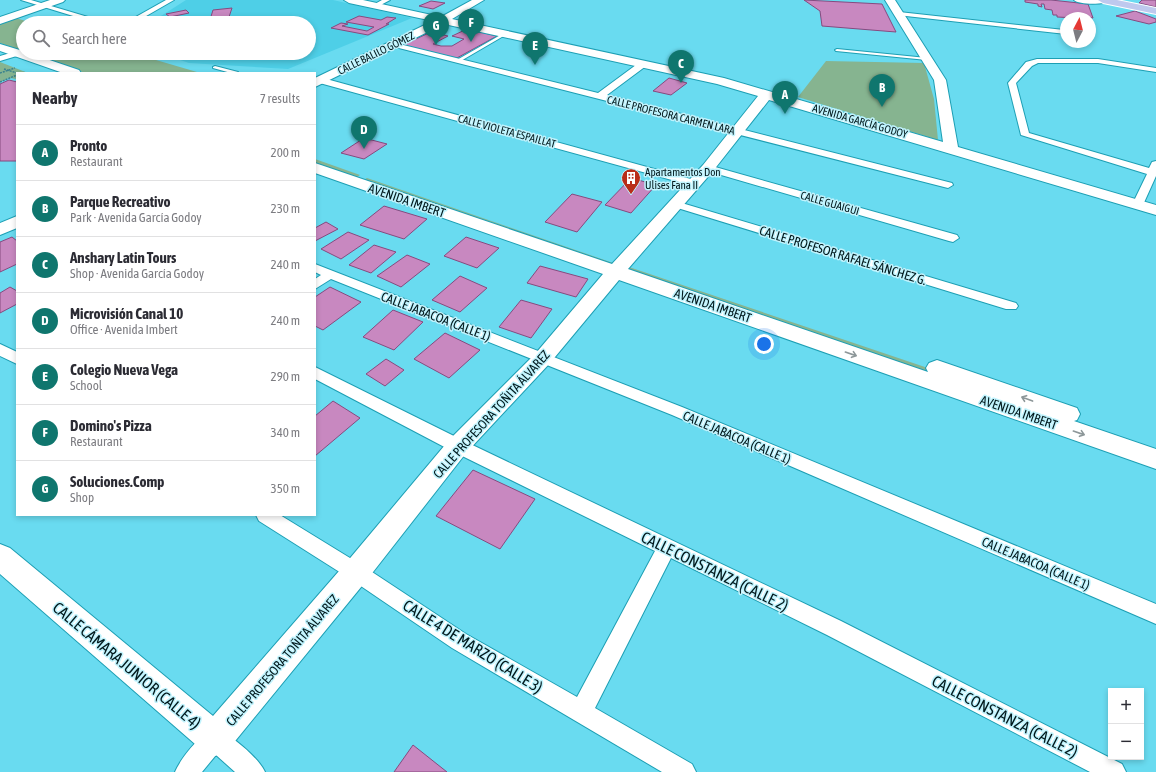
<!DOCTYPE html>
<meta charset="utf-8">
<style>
:root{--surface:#fff;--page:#f2f2f3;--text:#2b2b33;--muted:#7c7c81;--line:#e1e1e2;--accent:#0f766e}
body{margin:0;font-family:"Asap Condensed",sans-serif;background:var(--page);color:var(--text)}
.controls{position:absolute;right:12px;bottom:12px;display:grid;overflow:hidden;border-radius:0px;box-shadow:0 2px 6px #0003}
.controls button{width:36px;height:36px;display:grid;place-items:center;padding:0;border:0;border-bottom:1px solid var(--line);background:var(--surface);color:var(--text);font:20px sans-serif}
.compass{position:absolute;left:1060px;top:12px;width:36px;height:36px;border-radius:50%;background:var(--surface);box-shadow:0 2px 6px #0003;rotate:7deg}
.you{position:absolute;left:764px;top:344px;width:14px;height:14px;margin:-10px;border:3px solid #fff;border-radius:50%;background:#1a73e8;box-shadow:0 0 0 6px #1a73e833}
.badge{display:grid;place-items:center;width:26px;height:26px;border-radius:50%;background:var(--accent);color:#fff;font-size:13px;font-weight:700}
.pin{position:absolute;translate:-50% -33px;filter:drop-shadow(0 1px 2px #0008)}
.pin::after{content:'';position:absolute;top:21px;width:14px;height:12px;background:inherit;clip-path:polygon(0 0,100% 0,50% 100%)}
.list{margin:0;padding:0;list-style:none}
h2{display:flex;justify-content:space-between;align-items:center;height:52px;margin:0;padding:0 16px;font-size:17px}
h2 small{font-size:13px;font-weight:400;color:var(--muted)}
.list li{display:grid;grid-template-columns:26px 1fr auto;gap:12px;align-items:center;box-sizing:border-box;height:56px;padding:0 16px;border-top:1px solid var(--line)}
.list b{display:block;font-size:15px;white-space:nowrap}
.list p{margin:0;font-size:13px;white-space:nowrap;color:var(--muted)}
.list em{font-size:13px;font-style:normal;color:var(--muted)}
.icon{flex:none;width:22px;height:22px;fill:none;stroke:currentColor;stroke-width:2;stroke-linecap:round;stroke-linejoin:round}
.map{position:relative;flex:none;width:1156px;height:772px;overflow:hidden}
.search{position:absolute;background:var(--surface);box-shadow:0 2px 6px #0003;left:16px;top:16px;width:300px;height:44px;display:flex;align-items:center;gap:10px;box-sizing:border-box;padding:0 14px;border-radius:22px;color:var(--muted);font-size:15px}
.panel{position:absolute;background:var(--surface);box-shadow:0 2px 6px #0003;left:16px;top:72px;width:300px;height:444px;border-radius:0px}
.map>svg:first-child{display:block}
.built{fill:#4ecfe7}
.green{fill:#86b490}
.building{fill:#c888c0;stroke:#864a7f}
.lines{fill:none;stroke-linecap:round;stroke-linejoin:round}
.lane-casing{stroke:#1d9fb4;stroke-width:2}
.street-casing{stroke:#1d9fb4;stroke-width:2}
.secondary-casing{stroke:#1d9fb4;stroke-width:2}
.primary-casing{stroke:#fff;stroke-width:2}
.path{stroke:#39828f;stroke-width:1.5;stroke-dasharray:2 1;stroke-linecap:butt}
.lane{fill:#fff;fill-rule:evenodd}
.street{fill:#fff;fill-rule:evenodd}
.secondary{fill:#fff;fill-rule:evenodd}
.primary{fill:#bec9ee;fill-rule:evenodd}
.oneway{stroke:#8d9799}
.labels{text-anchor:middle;stroke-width:3;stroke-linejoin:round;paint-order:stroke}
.far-street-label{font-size:11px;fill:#01181c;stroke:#c0f3fd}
.far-poi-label{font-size:11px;fill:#01181c;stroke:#c0f3fd;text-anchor:start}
.street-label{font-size:13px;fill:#01181c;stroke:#c0f3fd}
.near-street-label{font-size:16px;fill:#01181c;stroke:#c0f3fd}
</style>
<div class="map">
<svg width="1156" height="772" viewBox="0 0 1156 772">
<rect width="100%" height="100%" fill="#69dbf0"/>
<path class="built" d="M186,0h147l79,18 -124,51 -99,-6 -29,-10h149v-30h-159z"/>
<path class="green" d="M16,18l16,5h-9v28l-23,-8v-20z
M28,53h104l65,19 -112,1z
M826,61l98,2 10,36 4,41 -140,-43z
M0,63v-1l28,11h-11v6l-8,-1 -9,4z
M315,159l45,16 -7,5 -38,-14z
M367,178l249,86 -3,4 -253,-86z
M626,266l370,125 43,19 -417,-137z"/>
<path class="building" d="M804,0l78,4 14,28 -74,-6 -2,-15z
M1025,0h26l37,4 5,14 -18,-2 1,2 -19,-1v-2h-4l-1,-5 -7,-1 -1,-5h-3l1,3 -4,-1v-2l-13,-2z
M1142,0h14v7l-17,-4z
M431,1l14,2 -12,6 -14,-3z
M232,8l-5,15h-18l4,-13z
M186,10l3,3 -19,4 -4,-3z
M1135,11l21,8v3l-7,2 -33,-8z
M359,16l22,4 6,-3 9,1 -10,6h3l-21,11 -37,-7 10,-5 7,1 -6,2 25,5 7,-4 -28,-5z
M467,29l30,7 -42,23 -52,-14 28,-13 17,4 -15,8 8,2h11l12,-7 -12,-3z
M669,78l18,5 -16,12 -18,-4z
M9,80l8,2v79h-17v-77z
M364,138l23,6 -23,15 -23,-6z
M631,178l25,7 -25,28 -26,-8z
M572,194l30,8 -25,30 -32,-10z
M384,206l43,13 -23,20 -44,-14z
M326,222l12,7 -23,12v-13z
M348,232l21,8 -28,19 -20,-10z
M12,237l5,4v23l-17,8v-30z
M466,237l33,11 -22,20 -33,-12z
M374,245l22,7 -25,21 -22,-8z
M407,255l23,9 -29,23 -24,-11z
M540,266l48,13 -12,18 -49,-14z
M460,276l27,12 -27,24 -28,-12z
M10,287l7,4v13l-17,9v-20z
M330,287l31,15 -38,28 -8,-4v-29z
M521,300l31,9 -21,29 -32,-11z
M393,310l30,12 -29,28 -31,-13z
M445,333l35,17 -31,28 -35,-19z
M386,359l18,11 -19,16 -19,-12z
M333,401l27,17 -45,38v-40z
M473,470l62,29 -35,50 -64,-33z
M413,745l34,27h-53z"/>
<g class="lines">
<g class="lane-casing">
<path id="lane" d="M504,33l3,1 -48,28 -4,-1z
M837,49l90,9 2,1 -2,1 -91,-9 -1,-1z
M215,66l23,6v1h-7l-18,-5v-1z"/>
</g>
<g class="street-casing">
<path id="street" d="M21,0h10l77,23h-12z
M166,0h8l-40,23h-9z
M382,0h8l-13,7h-4v-2z
M899,12l165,18h2v4l-169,-19 -2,-1z
M391,42l207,51 42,-31h6v4l-39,29 345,88 1,2 -5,3 -4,-1 -553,-141z
M17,51h3v4l-20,6v-5z
M1037,59h61l58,9v4l-58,-9h-60l-6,3 -16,17 13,50 120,35 3,-6 4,-1v15l-14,31h-8l-2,-2 15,-31 -126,-39 -13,-52 18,-21z
M319,77l379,104 1,2 -1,2h-8l-374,-103 -1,-2z
M708,165l249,70 2,3 -6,4 -4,-1 -245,-71 -1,-2 1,-2z
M675,201l341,102 2,3 -2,3h-10l-335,-103 -2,-2z
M315,264l367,143 474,197v20l-484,-209 -341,-136 -16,10v-10l6,-4 -6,-3z
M0,344l17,8v12l-17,-8z
M315,367l149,74 377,180 281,143 4,8h-36l-263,-137 -156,-77 -76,150 97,56 4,8h-34l-210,-124 -103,-70 -90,-57 -3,-6h24l83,51 103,68 111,63 78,-146 -203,-100 -137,-72z
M215,728c15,6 44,30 50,44h-30l-19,-17 -14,17h-27c6,-14 26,-39 40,-44z"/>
</g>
<g class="secondary-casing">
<path id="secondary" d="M50,0h15l-2,2 -63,22v-7z
M344,0h19l78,17 31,-17h12l-32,19 272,59 219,64 -9,-62 -49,-80h10l51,80 12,67 198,58v10l-387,-115 -56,71 -85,98 300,103 -2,-4 3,-5 8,-3 140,48 3,6 -3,6 -3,1 82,28v20l-537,-189 -69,83 -84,90 -100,128 -139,170 -12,5 -12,-5 -203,-177v-30l10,4 203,168 133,-153 104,-124 86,-86 67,-79 -288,-101v-10l297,101 91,-99 55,-69 -41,-12 -273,-60 -129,63v-9l118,-57 -84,-18z
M1074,0h37c-5,5 -32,5 -37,0z
M0,44l23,7v2h6l50,17 2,3h-18l-63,-22z
M17,216v12l-17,7v-12z"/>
</g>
<g class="primary-casing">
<path id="primary" d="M1098,0h19l39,8v6l-53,-11z"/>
</g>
<path class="path" d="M4,69l13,4
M0,73l15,-5
M22,73l3,-1
M0,82l17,-7"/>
<use href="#lane" class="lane"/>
<use href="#street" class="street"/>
<use href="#secondary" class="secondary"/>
<use href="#primary" class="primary"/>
</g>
<defs><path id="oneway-shaft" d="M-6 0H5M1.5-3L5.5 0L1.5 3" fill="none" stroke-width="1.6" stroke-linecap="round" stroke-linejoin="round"/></defs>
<g class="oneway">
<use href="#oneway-shaft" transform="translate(851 354) rotate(19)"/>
<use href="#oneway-shaft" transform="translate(1027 399) rotate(-160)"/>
<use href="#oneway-shaft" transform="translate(1079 433) rotate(19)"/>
</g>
<defs>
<g id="building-pin" transform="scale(1)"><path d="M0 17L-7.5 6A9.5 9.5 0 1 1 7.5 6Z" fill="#b92d19" stroke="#c0f3fd"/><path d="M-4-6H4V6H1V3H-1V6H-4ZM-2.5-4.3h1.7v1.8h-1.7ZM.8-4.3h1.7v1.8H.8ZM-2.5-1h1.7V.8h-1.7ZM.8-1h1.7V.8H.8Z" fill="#fff"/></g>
</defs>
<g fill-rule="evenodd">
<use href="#building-pin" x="631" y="178"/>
</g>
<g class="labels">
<g class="far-street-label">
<text transform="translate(376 53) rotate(-26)" y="4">CALLE BALILO GÓMEZ</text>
<text transform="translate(671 115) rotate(14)" y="4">CALLE PROFESORA CARMEN LARA</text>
<text transform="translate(860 121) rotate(16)" y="4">AVENIDA GARCÍA GODOY</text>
<text transform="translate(507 131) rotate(15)" y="4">CALLE VIOLETA ESPAILLAT</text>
<text transform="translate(830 203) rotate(16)" y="4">CALLE GUAIGUI</text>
</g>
<g class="far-poi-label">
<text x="645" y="176">Apartamentos Don<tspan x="645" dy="13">Ulises Fana II</tspan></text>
</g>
<g class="street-label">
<text transform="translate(407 200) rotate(19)" y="5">AVENIDA IMBERT</text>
<text transform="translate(843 255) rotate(17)" y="5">CALLE PROFESOR RAFAEL SÁNCHEZ G.</text>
<text transform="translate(713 305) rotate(19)" y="5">AVENIDA IMBERT</text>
<text transform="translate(436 316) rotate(21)" y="5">CALLE JABACOA (CALLE 1)</text>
<text transform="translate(1019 412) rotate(19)" y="5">AVENIDA IMBERT</text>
<text transform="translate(491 414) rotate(-48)" y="5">CALLE PROFESORA TOÑITA ÁLVAREZ</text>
<text transform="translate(737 437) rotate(23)" y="5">CALLE JABACOA (CALLE 1)</text>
<text transform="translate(1036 563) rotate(23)" y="5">CALLE JABACOA (CALLE 1)</text>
<text transform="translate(282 660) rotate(-50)" y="5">CALLE PROFESORA TOÑITA ÁLVAREZ</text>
</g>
<g class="near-street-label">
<text transform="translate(715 571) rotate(26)" y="6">CALLE CONSTANZA (CALLE 2)</text>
<text transform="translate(473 646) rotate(32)" y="6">CALLE 4 DE MARZO (CALLE 3)</text>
<text transform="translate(127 665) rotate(40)" y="6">CALLE CÁMARA JUNIOR (CALLE 4)</text>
<text transform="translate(1005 716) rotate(27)" y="6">CALLE CONSTANZA (CALLE 2)</text>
</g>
</g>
</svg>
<div class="controls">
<button>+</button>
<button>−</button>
</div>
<svg class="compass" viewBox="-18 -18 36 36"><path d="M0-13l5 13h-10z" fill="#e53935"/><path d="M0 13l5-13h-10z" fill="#7c7c81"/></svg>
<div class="you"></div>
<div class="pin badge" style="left:785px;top:114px">A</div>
<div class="pin badge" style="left:882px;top:107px">B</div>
<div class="pin badge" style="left:681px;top:83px">C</div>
<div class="pin badge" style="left:364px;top:149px">D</div>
<div class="pin badge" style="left:535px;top:65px">E</div>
<div class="pin badge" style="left:471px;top:42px">F</div>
<div class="pin badge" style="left:436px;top:45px">G</div>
<div class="search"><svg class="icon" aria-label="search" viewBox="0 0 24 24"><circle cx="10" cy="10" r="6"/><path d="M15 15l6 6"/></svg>Search here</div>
<section class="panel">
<h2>Nearby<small>7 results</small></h2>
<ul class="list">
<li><span class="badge">A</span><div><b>Pronto</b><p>Restaurant</p></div><em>200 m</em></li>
<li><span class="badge">B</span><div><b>Parque Recreativo</b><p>Park · Avenida García Godoy</p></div><em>230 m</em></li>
<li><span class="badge">C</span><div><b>Anshary Latin Tours</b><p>Shop · Avenida García Godoy</p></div><em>240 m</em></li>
<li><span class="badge">D</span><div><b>Microvisión Canal 10</b><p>Office · Avenida Imbert</p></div><em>240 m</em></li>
<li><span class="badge">E</span><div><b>Colegio Nueva Vega</b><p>School</p></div><em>290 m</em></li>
<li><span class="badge">F</span><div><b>Domino's Pizza</b><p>Restaurant</p></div><em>340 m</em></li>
<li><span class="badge">G</span><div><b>Soluciones.Comp</b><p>Shop</p></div><em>350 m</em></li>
</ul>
</section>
</div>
